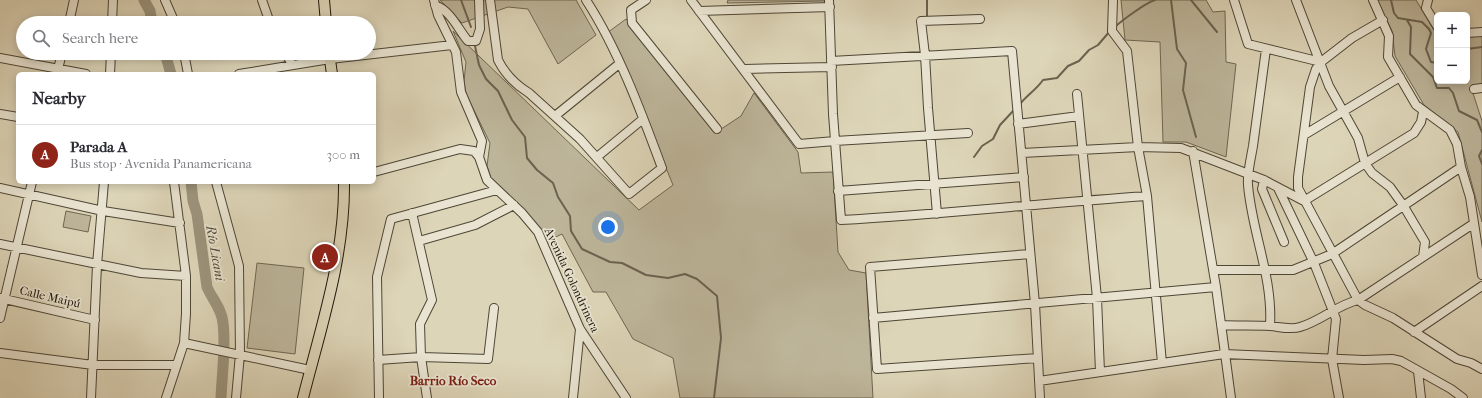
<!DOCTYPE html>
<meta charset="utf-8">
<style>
:root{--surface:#fff;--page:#f7f7f7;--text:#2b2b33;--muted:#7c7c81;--line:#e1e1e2;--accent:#8f2418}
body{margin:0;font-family:"IM FELL French Canon",serif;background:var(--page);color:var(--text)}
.controls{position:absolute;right:12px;top:12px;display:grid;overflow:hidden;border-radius:6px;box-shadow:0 2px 10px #0003}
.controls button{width:36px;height:36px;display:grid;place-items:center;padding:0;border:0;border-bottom:1px solid var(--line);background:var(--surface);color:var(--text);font:20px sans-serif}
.you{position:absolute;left:608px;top:227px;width:14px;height:14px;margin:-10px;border:3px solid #fff;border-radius:50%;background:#1a73e8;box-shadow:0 0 0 6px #1a73e833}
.badge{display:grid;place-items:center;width:26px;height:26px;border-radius:50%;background:var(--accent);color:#fff;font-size:13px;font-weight:700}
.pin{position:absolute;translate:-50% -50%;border:2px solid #fff;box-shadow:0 1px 4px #0006}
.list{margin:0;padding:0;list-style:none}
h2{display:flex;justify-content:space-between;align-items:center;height:52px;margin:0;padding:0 16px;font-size:17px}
h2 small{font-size:13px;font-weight:400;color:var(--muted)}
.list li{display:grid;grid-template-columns:26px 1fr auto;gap:12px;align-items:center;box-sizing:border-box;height:60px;padding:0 16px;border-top:1px solid var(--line)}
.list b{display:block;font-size:15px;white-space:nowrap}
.list p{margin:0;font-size:13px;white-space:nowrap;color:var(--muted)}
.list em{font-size:13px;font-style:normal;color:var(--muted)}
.icon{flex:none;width:22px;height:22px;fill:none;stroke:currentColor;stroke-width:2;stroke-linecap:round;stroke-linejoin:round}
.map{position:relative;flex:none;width:1482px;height:398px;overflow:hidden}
.search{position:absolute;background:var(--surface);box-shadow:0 2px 10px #0003;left:16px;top:16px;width:360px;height:44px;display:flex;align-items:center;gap:10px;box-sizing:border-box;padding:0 14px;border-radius:22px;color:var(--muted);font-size:15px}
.panel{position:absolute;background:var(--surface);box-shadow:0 2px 10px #0003;left:16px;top:72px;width:360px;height:112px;border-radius:6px}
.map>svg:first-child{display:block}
.green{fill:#bdb59a;stroke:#6e6652}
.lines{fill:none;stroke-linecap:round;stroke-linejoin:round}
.stream{stroke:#6a624f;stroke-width:2}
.river{stroke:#9c947d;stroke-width:11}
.minor-casing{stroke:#4e4636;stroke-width:10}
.major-casing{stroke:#1f160a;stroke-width:12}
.minor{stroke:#e9e4d1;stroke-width:8}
.major{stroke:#ddd5b8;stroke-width:10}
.labels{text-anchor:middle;stroke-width:3.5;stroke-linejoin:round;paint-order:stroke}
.street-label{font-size:12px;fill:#1f160a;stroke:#e9e4d1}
.water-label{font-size:13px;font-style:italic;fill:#514838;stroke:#e9e4d1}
.neighbourhood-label{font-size:13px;font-weight:bold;fill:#7a1f14;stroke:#e9e4d1}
</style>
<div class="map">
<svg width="1482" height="398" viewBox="0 0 1482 398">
<rect width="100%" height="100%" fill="#ddd5b8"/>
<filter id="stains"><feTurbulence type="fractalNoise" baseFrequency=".005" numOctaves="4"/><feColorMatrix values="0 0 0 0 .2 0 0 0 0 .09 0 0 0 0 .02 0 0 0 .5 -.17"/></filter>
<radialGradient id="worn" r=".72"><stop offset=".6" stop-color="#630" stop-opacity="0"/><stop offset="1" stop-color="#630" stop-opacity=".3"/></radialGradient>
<path class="green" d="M440,0h136l20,35 -38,29 -30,-55 -20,-2 -46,16z
M728,0h97v1l-98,2z
M1121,0h85l7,12 12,-1 1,51 10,2 -10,93 -40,-15h-23l-3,-100 -35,-2z
M1377,0h39l21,35v46h30v-44l15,-1v48l-11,3 11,34v101l-24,-90 -34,-27 -29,-49 -3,-25z
M626,19l89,114 26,-17 13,-23 44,59 3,21 32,-1 5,80 11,18 17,3 7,125h-193l-7,-40 -40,-19 -27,-47h-13l-31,-58 -17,8 -11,-18 -43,-46 -4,-12 3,-23 -24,-49 -2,-13 2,-19 -13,-31 186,179 34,-25 -40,-98 -26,-54z
M66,211l25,5 -3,16 -25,-5z
M257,263l47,5 -9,86 -48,-6z"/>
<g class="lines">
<path class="stream" d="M461,0l10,27
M927,0v18
M1171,0l6,49 9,14 -3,27 13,47
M1191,0l26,32
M1391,0l3,13 4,5 24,4 7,7 2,4 -5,16 5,13 6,1
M1407,20l4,7 -1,27 23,23 4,11h12l4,5 6,18 18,9 5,12
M1115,27c6,-6 32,-25 40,-27
M475,46l4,19 7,14 12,12 14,29 13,17 2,21 10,12 16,13 5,14 12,19 1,15 11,18 28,13 12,1 24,12 22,3 17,-4 12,5 20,17 4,42 -7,60
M1467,49l15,-2
M1020,104c7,-9 16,-14 23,-24l14,-2 11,-12 11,-5 10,-11 9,-5 12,-14
M1482,150l-3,6 3,8
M974,157l8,-11 11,-7 7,-14 14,-15"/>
<path class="river" d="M144,0l6,11 2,12
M165,53l6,21
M191,182l2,19 4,13 10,73c5,12 15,22 16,36 3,22 -1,52 -2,75"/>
<g class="minor-casing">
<path id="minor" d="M165,0l10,23
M262,0l8,23
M434,0l4,15 18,37 5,40 21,49 -3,16
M490,0l8,60c7,14 18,25 31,33l51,46 49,55 33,-26c-20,-54 -44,-119 -76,-168
M646,0l-15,10 1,13 85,106
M691,0l108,144 36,-3 133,-8
M829,0l4,114 8,106c102,-6 204,-17 306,-24
M1113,0l-1,31 15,20 11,96 9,49 15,167
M1234,0l14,44 73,18
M1296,0l33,86 29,52 7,25 7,10 18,14 13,18 22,37 -2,15
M1373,0l16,36 -1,21 28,48 34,25 7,14 4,23 9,30 12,78
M1428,0l-2,8 11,18
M435,5c16,6 23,24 33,36h8l4,-12 -1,-29
M699,11l131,-4
M1383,20l-31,18 -31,24 -5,7 -6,18 -12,90v11l60,112 7,5 28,13 64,41 14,4 11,6
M69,23l5,-23
M112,23l1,-23
M1467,33l15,-1
M1266,49c-4,32 -9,65 -13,97 -2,12 -6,27 -5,39 4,48 25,92 22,141
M184,53l4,21
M286,53l6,12
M0,58l86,16
M831,61l181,-10 23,253 5,94
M745,69l87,-2
M57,73l5,-20
M110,74l1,-21
M239,74l91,-15 122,-14
M1474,89l8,-1
M1077,94l20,204 3,74
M0,114l18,3
M555,116l64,-52
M1018,124l61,-8
M1304,135l96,-58
M1193,151l23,136 15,111
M1022,153l116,-6 43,1 83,32 40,21 110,-68 7,-11 2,-10
M597,157l46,-38
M374,172l86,-23 14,2 5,6 8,23 35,33 16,19 42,97 46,69
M1264,180l-2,9 22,53
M216,182l23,84 1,88 -4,44
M0,188l103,23 77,12
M1278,188l36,75 22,56 -4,40 7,39
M838,191l186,-14
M412,213l20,87 -12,24 1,33 6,41
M937,214l-9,-106 -3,-53 -4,-34 59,-2
M419,241l56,-16 39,-20
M0,244l141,29 45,3
M1030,254l-160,13 7,102 161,-11
M1214,270h79l39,-16 129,-87
M0,298l95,22
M0,318l32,-136
M873,318l343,-31
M1221,325c16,1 33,0 49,1 10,1 21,4 30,1 21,-6 37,-22 58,-27l115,-76
M1414,332l68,-46
M184,343l126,27
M0,353l93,12h83
M378,360l43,-3 67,2 6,-51
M1418,371l3,27
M1039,381l185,-27 140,6 28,-1 9,2 50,28 12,9
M91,398l6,-133 7,-83
M166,398l18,-55 2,-29v-38l-12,-94
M379,398l-2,-121 14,-58 106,-29
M573,398l7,-69"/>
</g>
<g class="major-casing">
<path id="major" d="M324,0l2,23
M329,53l3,21
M303,398c18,-71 42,-142 41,-216"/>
</g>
<use href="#minor" class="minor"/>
<use href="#major" class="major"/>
</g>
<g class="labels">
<g class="street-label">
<text transform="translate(572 280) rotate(65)" y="4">Avenida Golondrinera</text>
<text transform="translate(50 297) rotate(13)" y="4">Calle Maipú</text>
</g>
<g class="water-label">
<text transform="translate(216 253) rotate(80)" y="5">Río Licani</text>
</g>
<g class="neighbourhood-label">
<text x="453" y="385">Barrio Río Seco</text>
</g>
</g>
<rect width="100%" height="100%" filter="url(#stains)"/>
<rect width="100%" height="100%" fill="url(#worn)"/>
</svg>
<div class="controls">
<button>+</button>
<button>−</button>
</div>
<div class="you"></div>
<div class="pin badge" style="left:325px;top:257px">A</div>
<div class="search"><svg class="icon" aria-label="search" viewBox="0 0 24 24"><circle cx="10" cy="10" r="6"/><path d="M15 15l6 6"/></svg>Search here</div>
<section class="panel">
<h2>Nearby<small></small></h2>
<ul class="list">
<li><span class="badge">A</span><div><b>Parada A</b><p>Bus stop · Avenida Panamericana</p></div><em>300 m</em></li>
</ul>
</section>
</div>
